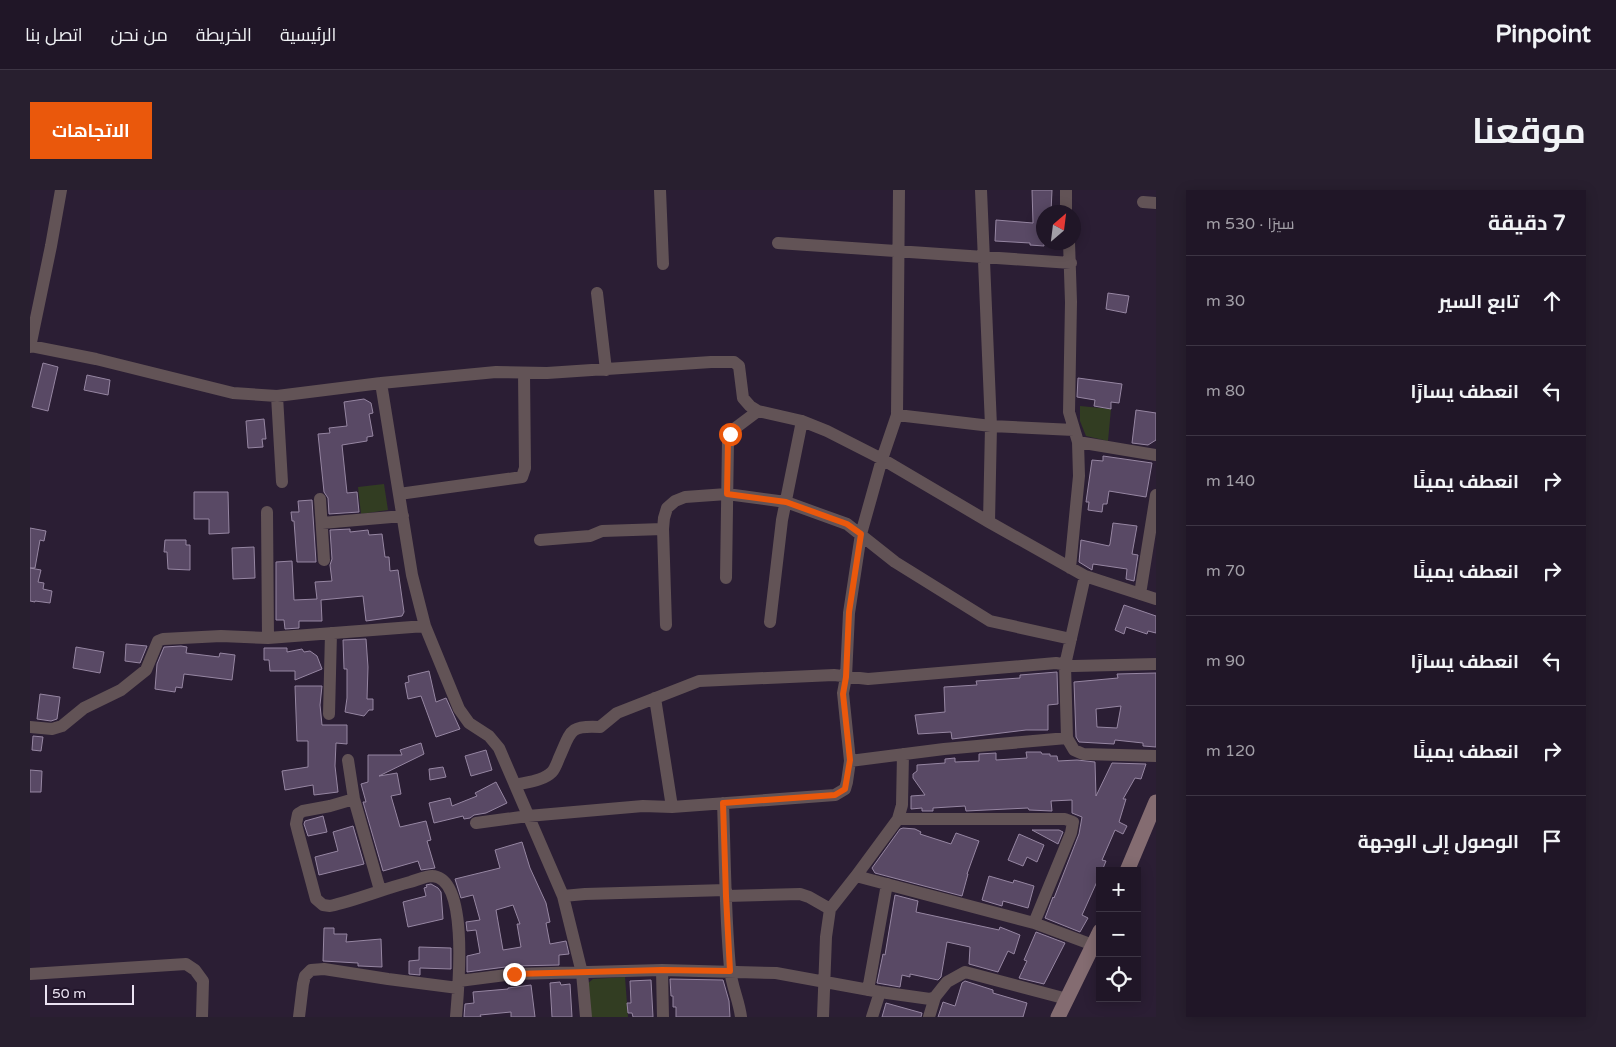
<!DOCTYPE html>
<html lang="ar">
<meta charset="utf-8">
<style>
:root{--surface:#201627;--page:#281f2f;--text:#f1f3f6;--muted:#a29fa7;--line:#3d3544;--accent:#ea580c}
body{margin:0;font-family:"Varela Round",Cairo,sans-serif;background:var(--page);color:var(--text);direction:rtl}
.controls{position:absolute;right:15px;bottom:15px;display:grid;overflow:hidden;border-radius:0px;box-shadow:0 2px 12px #0003}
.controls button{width:45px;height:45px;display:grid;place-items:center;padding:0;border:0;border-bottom:1px solid var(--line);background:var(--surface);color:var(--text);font:25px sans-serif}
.compass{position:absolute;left:1006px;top:15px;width:45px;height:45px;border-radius:50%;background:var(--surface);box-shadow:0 2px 12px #0003;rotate:28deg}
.scale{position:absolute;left:15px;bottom:12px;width:89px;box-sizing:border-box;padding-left:5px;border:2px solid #ebe3f2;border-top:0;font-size:14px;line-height:18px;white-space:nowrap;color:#ebe3f2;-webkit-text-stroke:4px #21142a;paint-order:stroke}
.stop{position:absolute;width:15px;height:15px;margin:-11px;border:4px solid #ea580c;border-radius:50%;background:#fff}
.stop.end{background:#ea580c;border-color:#fff;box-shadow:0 1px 5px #0008}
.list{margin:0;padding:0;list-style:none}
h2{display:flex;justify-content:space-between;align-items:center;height:65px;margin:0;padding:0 20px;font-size:21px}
h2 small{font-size:16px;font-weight:400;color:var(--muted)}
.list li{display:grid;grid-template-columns:32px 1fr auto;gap:15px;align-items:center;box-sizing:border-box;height:90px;padding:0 20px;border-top:1px solid var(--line)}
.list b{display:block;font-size:19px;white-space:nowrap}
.list em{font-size:16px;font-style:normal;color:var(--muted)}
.icon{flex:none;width:28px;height:28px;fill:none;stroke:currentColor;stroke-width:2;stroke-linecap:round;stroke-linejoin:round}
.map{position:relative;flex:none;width:1126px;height:827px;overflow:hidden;direction:ltr;border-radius:0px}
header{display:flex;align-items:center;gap:30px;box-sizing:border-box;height:70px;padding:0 25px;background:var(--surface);border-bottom:1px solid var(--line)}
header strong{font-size:24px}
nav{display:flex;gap:28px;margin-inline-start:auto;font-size:18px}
.intro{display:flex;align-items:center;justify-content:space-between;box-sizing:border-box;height:120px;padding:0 30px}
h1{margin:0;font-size:35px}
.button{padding:12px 22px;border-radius:0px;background:var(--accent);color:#fff;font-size:18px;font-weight:700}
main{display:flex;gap:30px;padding:0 30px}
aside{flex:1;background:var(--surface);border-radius:0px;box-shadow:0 2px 12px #0003}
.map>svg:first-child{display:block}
.green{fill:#323d22}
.building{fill:#594965;stroke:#9686a2;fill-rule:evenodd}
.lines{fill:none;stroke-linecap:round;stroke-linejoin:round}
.street{stroke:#625356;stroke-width:12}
.secondary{stroke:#846c71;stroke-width:15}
.route{stroke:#ea580c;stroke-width:6}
</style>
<header>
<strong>Pinpoint</strong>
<nav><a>الرئيسية</a><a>الخريطة</a><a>من نحن</a><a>اتصل بنا</a></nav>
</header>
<div class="intro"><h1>موقعنا</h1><a class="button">الاتجاهات</a></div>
<main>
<aside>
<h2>7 دقيقة<small>سيرًا · 530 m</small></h2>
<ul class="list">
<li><svg class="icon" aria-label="ahead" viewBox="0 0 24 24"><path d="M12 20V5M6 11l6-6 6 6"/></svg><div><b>تابع السير</b></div><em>30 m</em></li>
<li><svg class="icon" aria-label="left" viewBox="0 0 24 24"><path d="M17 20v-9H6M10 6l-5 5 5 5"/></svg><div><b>انعطف يسارًا</b></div><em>80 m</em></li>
<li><svg class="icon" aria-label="right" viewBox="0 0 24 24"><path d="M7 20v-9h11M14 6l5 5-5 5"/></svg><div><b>انعطف يمينًا</b></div><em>140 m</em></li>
<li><svg class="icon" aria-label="right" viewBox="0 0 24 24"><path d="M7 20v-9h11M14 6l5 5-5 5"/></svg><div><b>انعطف يمينًا</b></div><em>70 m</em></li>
<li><svg class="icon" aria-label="left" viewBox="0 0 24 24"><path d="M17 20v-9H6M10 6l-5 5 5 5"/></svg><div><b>انعطف يسارًا</b></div><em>90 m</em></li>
<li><svg class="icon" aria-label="right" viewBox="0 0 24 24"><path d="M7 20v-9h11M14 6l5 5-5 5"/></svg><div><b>انعطف يمينًا</b></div><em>120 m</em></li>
<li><svg class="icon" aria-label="arrive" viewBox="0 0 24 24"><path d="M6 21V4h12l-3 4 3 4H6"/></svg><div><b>الوصول إلى الوجهة</b></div></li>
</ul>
</aside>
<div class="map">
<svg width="1126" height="827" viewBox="0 0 1126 827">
<rect width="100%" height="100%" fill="#2b1e34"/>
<path class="green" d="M1050,216l31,3 -3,32 -22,-5 -6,-15z
M354,294l4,26 -27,4 -3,-27z
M595,787l3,40h-38l-3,-33 6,-5z"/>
<path class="building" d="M1002,0h20l-1,22h-7v34l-14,-1v-2l-35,-2 1,-21 37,3z
M1078,103l21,3 -3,17 -20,-4z
M13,173l15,4 -10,44 -16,-4z
M57,185l23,5 -2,15 -24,-5z
M1048,188l44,6 -3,19 -8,-1v7l-17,-3 1,-6 -18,-3z
M334,209l7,4 2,10 -4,1 4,22 -6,1v4l-25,4 5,48 10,-1 2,20 -30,2 -1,-16 -4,-6 -6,-58 12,-1 -1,-5 18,-2 -3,-24z
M1106,220l20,3v27l-8,5 -16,-2z
M234,229l2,20h-4l1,8 -15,1 -2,-27z
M1073,266l49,7 -6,34 -37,-6 -2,13h-4l-1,8 -14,-2 1,-8h-3l6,-42 11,1z
M164,302h34l1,41 -20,1v-15h-15z
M282,310l4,62h-19l-3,-41h-2l-1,-9h8l-1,-11z
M1083,333l24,3 -5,28 6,1 -4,26 -8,-2 1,-10 -34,-5 -1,6 -13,-8 2,-22 28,6 1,-2z
M0,338l16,3 -2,10 -4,-1 -5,28h-5z
M320,339v3l18,-2 1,5 13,-1 3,23h4l1,14 8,-1 6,42 -2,4 -36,5 -3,-25 -42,4 1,21h-23v7l-14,1 -1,-9h-8v-58l16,-1 2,39 23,-1 -2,-17 17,-1 -2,-16 2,-6 -2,-29z
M135,350h21v5h4v25l-22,-1 -1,-17h-3z
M224,357l1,31 -22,1 -1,-31z
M0,378l11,2 -3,12 6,1 -1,6 9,2 -2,12 -15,-2v1l-5,-1z
M1094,415l32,11v17l-8,-2 -1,3 -21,-7 -2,7 -9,-4z
M336,449l2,28 -1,32h6v11h-4l-5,6 -19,-4 2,-14v-29h-3l-1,-29z
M96,454l21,2 -7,17 -15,-2z
M151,456l6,1 -1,6 33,4 1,-4 15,2 -3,25 -48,-6 -2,14 -6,-1 -1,5 -20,-3 2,-25 7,-17z
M46,457l28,5 -4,21 -27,-5z
M234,458h23v4l15,-3 2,3 6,-1 7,5 5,13 -27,11v-9h-25l-1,-11h-5z
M399,481l7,31 10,-4 14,31 -24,8 -15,-41 -13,3 -3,-16 4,-1 -1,-6z
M1027,482l1,32 -10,1v25h-22l-74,9 -1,-7 -33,2 -3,-19 30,-3 -1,-25 33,-2 -1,-4 44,-3v-3z
M1126,483v74l-13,-1v-3l-28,-3 -1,4 -35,-2 -3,-5 -2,-55 44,-4 -1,-4zM1091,516l-4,22 -20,-1 -1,-18z
M265,496h27l-2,19 2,20h25v19l-11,-1 -1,23 3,26 -24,3 -1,-10 -28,5 -3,-19 26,-4v-26h-11z
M10,504l20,3 -3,22 -6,2 -14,-2z
M3,546l10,1 -2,14 -9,-1z
M391,553l3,11 -45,22 18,-3 4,21 -10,2 9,31 26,-6 5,19 -4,1 8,27 -14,2 -3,-9 -35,10 -20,-69h3l-5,-18 7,-2v-27h34l-2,-5z
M456,560l6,20 -21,6 -6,-20z
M996,562h15l1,2h8v2h7l1,5 19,-1 18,2 1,34 16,-33 34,1 -5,15 -6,-1 -12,21h3l-7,23 8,4 -4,8 -8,-4 -13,30 4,1 -4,10h-2v4l-18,40 6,3 -8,14 -35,-14 8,-21 1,1 25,-64 3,-17 -10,-4v-13l-21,1 1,10 -23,-1 -1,-2 -62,3 -1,-5 -32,2v3h-11v-3l-11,1v-13l14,-1 -12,-17v-4l4,-3v-6l28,-2v-4l10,-1v4l24,-1v-7l17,-1v7l31,-2z
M413,577l3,10 -16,3 -1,-11z
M0,580l12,1 -1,21h-11z
M466,592l11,21 -21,10 -12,2 -4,3 -6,1 -1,-3 -29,7 -5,-20 21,-5 2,8 25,-10 -2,-3z
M293,626l4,16 -19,4 -4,-12 1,-3z
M323,636l11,38 -45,11 -4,-18 23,-6 -5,-19z
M873,638l12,1 6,3 -1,2 31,10 5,-11 23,8 -12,33h1l-6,22 -87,-23 -3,-5 28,-39z
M1002,640h27l4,2 -5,12z
M989,644l25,11 -7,17 -10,-5 -4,9 -15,-6z
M492,652l8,26 16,35 4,19 -4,1 4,21 16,-3 3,13 -10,1v10l-46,1 -46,6v-16l13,-3 -4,-23 -9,1 -1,-9 14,-2 -7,-25 -12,3 -6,-19 45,-11 -5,-18zM483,715l7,19h-3l4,23 -18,3 -7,-40z
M959,686l24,7 1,-3 20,6 -6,22 -25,-7 -1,5 -20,-6z
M401,694l7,4 3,4 2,27 -35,8 -5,-25 23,-6 -2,-8 3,-1 -1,-2z
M865,705l23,6 -2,11 83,18 1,-3 20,8 -6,19 -6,-3 -10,21 -29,-8 1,-17 -23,-5 -6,35 -3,3 -28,-6v3l-8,-2 -2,12 -23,-4 6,-29 2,1z
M294,738h10v6h13l-1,8 35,-3 1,28 -22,-1h-2v-3l-35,-2z
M1006,742l29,11 -21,41 -25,-6 8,-17 -3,-1z
M389,757l32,1v21l-31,-1v7l-11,-1v-13l10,-1z
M640,789l53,1 6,21 1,16h-54v-10h-3v-11h-2z
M621,790l2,37h-20l-1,-4h-4l-1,-10h4l-1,-22z
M935,791l28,9v3l34,10 -4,14h-85l5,-15 12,4 7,-23z
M530,792l1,3 9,-1 2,33h-20l-2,-34z
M501,795l4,32h-24v-5l-31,3 1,2h-17l1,-13 9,-1 -1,-11 35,-3v-1z
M856,813l36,10 -1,4h-39z"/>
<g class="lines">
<path class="street" d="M630,0l3,74
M951,0l10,236 -2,96
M1113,12l13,1
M1036,22v-22
M1039,52l2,60 -2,110 9,30 1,34 -9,92
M748,53l293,20
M567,103l9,77
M0,156l66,13 137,34 44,3 104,-13 115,-11 51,1 164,-11h23l5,4 4,32 7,8 8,5 44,10 25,10 55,28 107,63 96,54 71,23
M0,157l21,-101 10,-56
M351,193l31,192 13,51 34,83 10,14 20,13 10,12 64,148 19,77 4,44
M247,206l5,86
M867,225l94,11 83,4
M1048,252l78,13
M369,304l123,-17 3,-9 -1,-95
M290,309l4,61
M237,322l1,126
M292,333l81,-7
M510,350l50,-4 12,-5 61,-2
M1055,386l-20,89 2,73 7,12 9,4 73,2
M696,388l2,-138 6,-11 24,-18
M1110,404l16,-99
M740,432l12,-102 20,-99
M636,435l-3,-96 1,-11 3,-10 8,-7 10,-4 42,-3 59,8 61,22 48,38 95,59 81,18
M625,508l17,109
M299,524l2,-81
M0,537l22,2 10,-3 22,-18 37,-18 25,-20 12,-29 5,-2 58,-3 47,2 157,-12
M318,570l6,39 -24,7 -27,5 -5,3 -2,10 2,8 18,67 7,6 7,1c27,-6 53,-17 80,-24 7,-2 16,-6 22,-6 38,1 26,116 24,141
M820,571l94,-12 123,-11
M485,595c12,-3 28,-4 37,-13 3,-3 5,-9 7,-14 12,-26 9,-33 41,-31l17,-14 82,-32 135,-6 34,4 188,-16 18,3 82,-2
M324,609l26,91
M693,613c2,55 2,111 7,165 1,17 9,32 11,49
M868,629h167l8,3 -2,11 -37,90
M446,633l52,-7 115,-10 29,1 163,-12 10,-6 2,-7 3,-21 -7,-68 3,-16 3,-64 12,-79 21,-75 15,-44 2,-225
M826,686l178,47 59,22
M533,706l22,-2 141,-4
M696,706l74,-2 9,3 21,12
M632,780l1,47
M0,784l156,-10 9,6 8,11 -1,36
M429,791l55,-7 148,-4 114,3 104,19 50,7 5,-2 12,-15 18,-10 102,27
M838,800l19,-106
M269,827l4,-33 2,-8 6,-6 13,-1 64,10 70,9
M793,827l3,-80 4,-28 26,-33 42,-57 4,-14 1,-51
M842,827l8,-25
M899,827l6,-20"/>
<path class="secondary" d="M1097,681l29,-69
M1028,827l42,-86"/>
</g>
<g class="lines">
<path class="route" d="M484,784l148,-4 68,1 -4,-75 -3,-93 112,-8 10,-6 5,-29 -7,-66 3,-17 3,-65 12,-78 -14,-10 -61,-22 -59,-8 1,-54 2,-6"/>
</g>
</svg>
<div class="controls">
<button>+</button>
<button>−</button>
<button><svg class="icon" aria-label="locate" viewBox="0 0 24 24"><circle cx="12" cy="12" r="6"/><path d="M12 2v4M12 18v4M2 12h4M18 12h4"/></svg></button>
</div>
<svg class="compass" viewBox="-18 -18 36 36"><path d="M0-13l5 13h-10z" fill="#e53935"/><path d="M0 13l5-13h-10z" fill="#a29fa7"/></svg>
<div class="scale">50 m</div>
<div class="stop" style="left:700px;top:244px"></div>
<div class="stop end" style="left:484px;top:784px"></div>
</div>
</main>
